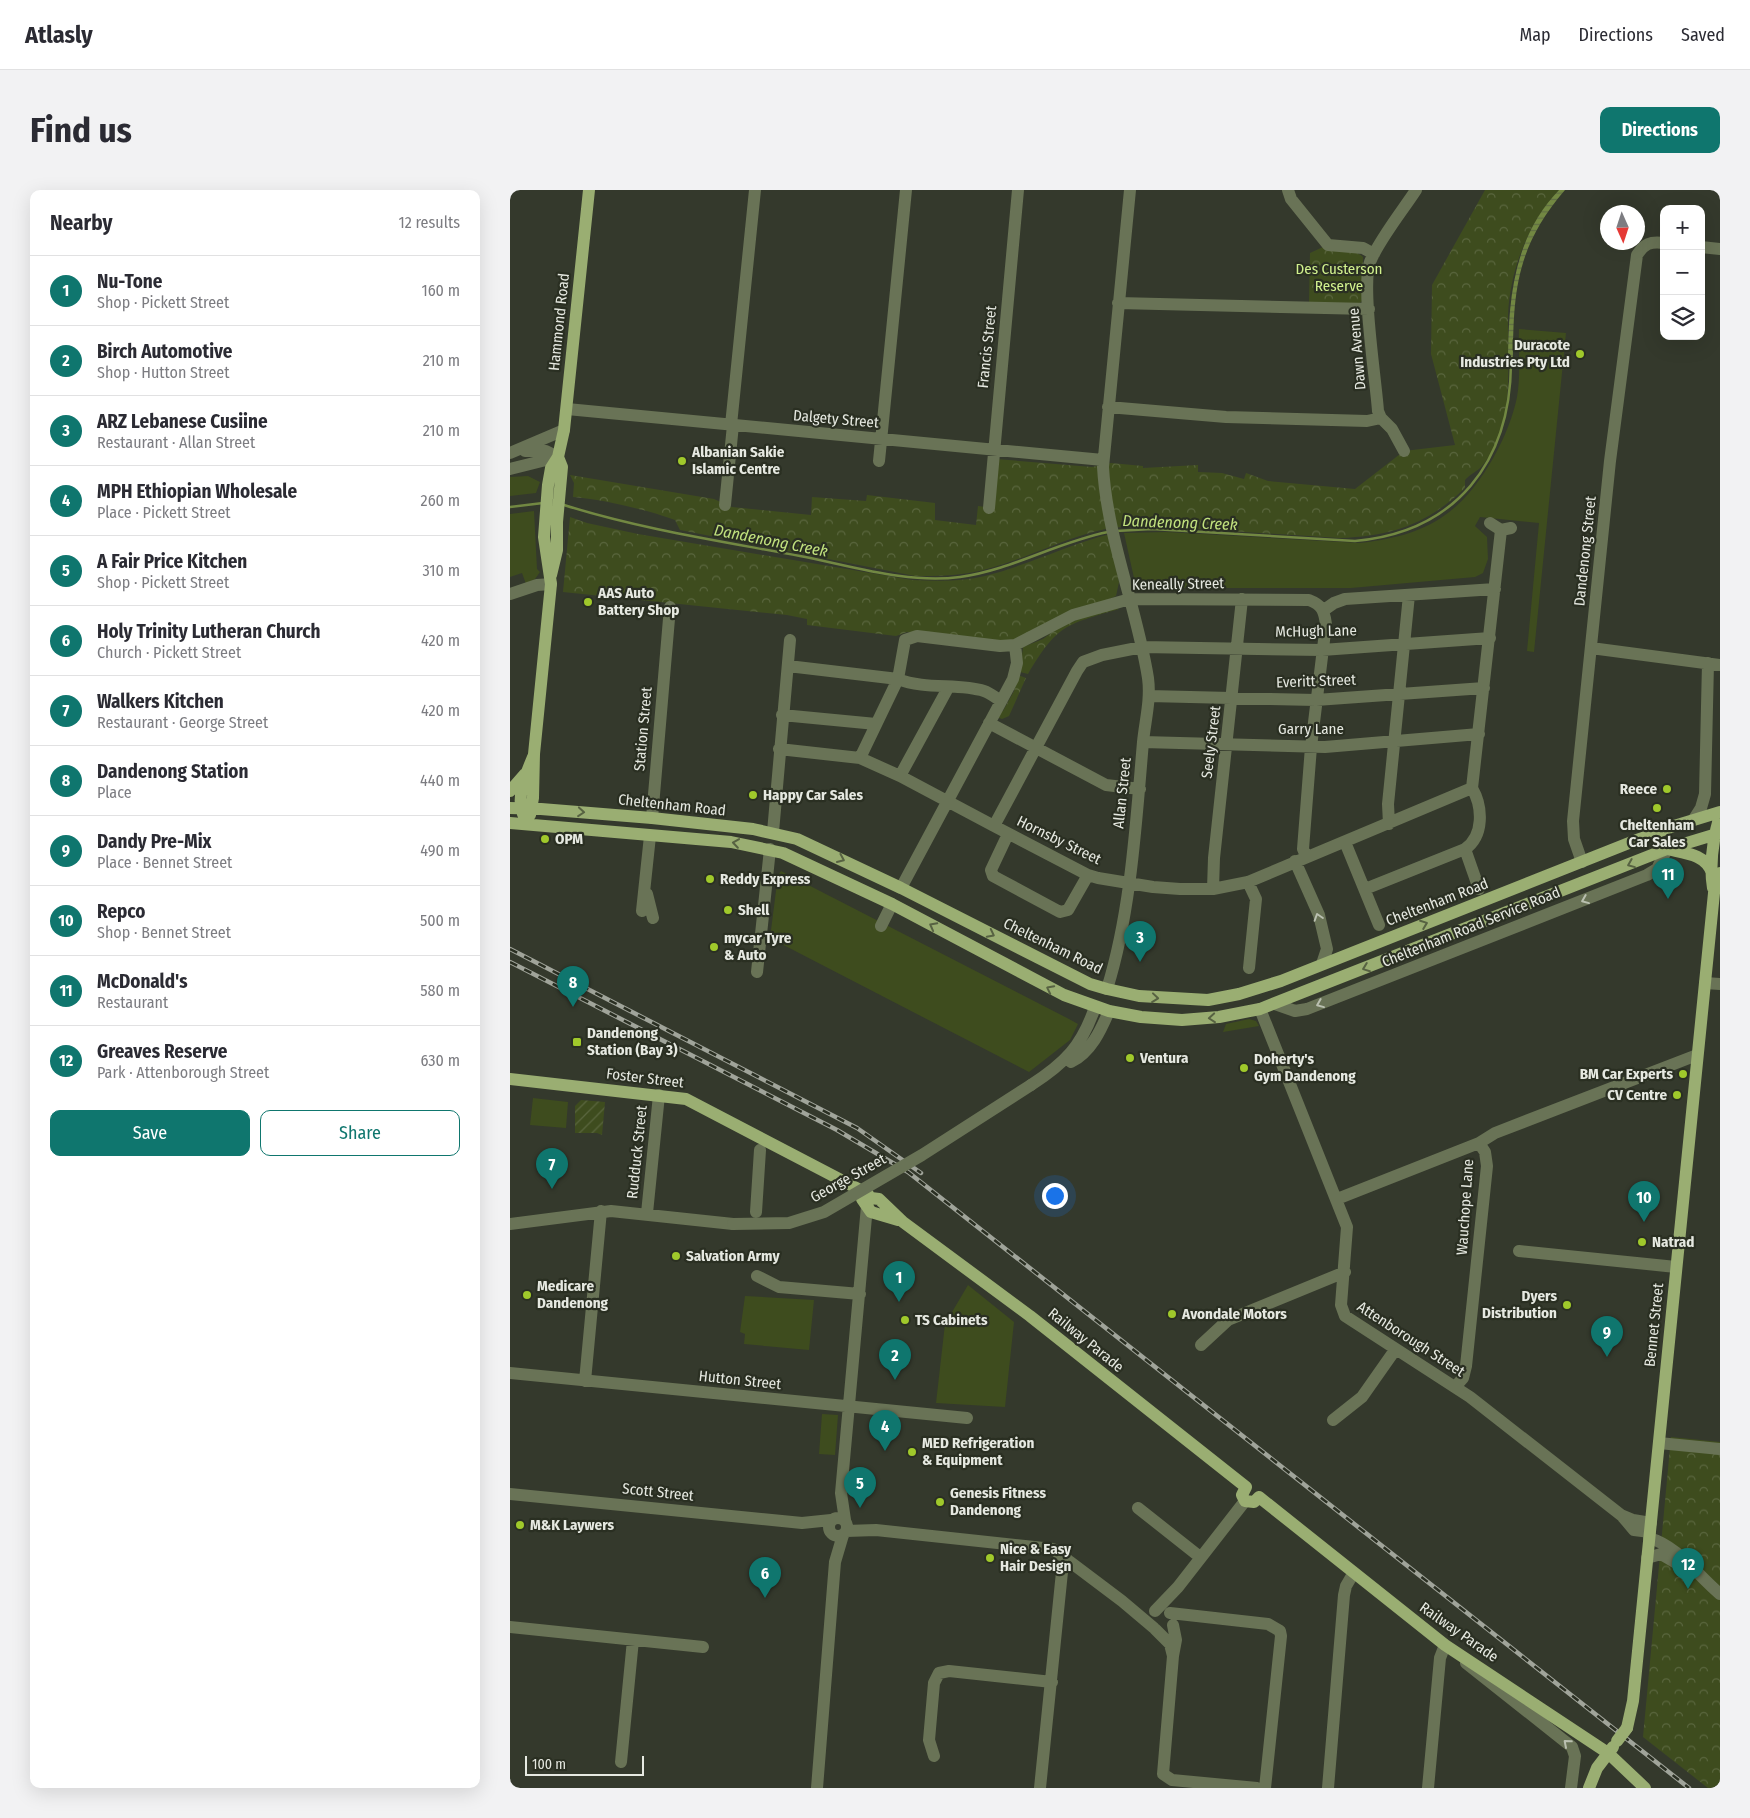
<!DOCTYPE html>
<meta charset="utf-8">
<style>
:root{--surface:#fff;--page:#f2f2f3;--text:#2b2b33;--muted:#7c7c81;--line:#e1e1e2;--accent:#0f766e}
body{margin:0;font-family:"Fira Sans Condensed",sans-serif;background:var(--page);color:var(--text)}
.controls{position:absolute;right:15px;top:15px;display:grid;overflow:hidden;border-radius:10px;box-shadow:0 5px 20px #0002}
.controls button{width:45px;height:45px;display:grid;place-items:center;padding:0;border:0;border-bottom:1px solid var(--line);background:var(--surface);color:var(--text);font:25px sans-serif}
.compass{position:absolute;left:1090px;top:15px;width:45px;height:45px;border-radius:50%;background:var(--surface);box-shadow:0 5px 20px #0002;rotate:177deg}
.scale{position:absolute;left:15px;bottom:12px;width:119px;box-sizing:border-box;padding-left:5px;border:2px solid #e6e9e1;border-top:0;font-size:14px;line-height:18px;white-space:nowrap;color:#e6e9e1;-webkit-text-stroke:4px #2a2f22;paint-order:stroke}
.you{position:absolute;left:544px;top:1005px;width:18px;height:18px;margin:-12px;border:4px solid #fff;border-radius:50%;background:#1a73e8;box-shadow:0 0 0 8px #1a73e833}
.badge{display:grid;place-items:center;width:32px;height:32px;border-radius:50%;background:var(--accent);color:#fff;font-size:16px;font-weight:700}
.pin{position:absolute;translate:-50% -41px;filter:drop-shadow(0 1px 2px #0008)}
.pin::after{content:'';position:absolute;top:26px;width:18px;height:15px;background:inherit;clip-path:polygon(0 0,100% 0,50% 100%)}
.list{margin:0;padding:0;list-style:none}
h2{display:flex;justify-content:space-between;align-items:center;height:65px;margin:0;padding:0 20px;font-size:21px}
h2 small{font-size:16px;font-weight:400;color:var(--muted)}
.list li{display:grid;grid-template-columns:32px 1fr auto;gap:15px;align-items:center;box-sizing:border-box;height:70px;padding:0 20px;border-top:1px solid var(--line)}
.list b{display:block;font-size:19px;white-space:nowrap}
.list p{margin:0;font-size:16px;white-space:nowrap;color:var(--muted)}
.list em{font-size:16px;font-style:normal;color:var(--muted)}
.actions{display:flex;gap:10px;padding:15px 20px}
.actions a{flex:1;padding:11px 0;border:1px solid var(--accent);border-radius:10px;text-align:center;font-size:18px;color:var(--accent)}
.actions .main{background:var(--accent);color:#fff}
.icon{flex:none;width:28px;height:28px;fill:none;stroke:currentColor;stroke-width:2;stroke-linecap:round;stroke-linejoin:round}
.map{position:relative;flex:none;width:1210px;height:1598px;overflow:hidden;border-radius:10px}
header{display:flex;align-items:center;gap:30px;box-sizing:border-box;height:70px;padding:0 25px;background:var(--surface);border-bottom:1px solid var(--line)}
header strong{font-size:24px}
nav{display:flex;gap:28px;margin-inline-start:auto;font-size:18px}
.intro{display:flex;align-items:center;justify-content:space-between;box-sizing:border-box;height:120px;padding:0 30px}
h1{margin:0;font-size:35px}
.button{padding:12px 22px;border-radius:10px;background:var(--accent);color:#fff;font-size:18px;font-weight:700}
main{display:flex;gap:30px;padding:0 30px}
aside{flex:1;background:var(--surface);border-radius:10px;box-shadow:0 5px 20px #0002}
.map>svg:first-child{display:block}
.grass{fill:#3e4c1e}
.forest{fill:url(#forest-crowns)}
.garden{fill:url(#garden-furrows)}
.water{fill:url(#water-rules)}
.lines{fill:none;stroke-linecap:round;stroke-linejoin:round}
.stream{stroke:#728842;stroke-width:2.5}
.minor{stroke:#697356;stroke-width:12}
.major{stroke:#9aae72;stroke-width:12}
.rail-casing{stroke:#a0a49a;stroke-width:4.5}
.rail{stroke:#2a2f22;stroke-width:2.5;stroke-dasharray:8;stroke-linecap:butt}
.minor-bridge{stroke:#697356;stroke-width:12}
.major-bridge{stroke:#9aae72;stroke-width:12}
.oneway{stroke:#576242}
.oneway2{stroke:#bac0b0}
.poi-dot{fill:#a0c92b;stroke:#2a2f22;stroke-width:2}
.labels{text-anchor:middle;stroke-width:4.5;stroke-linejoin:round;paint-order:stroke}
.park-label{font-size:15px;fill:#d1f18e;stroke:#2a2f22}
.street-label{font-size:15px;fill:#e6e9e1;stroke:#2a2f22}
.poi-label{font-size:15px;font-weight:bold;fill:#e6e9e1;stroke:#2a2f22;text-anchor:start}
.water-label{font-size:16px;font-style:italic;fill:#c1e17e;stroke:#2a2f22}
</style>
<header>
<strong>Atlasly</strong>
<nav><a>Map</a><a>Directions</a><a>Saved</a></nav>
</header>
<div class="intro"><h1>Find us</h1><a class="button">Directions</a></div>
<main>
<aside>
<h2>Nearby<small>12 results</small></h2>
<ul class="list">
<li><span class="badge">1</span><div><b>Nu-Tone</b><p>Shop · Pickett Street</p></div><em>160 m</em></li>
<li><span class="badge">2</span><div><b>Birch Automotive</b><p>Shop · Hutton Street</p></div><em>210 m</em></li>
<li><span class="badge">3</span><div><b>ARZ Lebanese Cusiine</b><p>Restaurant · Allan Street</p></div><em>210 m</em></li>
<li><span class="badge">4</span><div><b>MPH Ethiopian Wholesale</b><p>Place · Pickett Street</p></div><em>260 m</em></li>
<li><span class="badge">5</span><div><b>A Fair Price Kitchen</b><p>Shop · Pickett Street</p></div><em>310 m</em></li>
<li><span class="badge">6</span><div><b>Holy Trinity Lutheran Church</b><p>Church · Pickett Street</p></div><em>420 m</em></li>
<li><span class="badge">7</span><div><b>Walkers Kitchen</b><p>Restaurant · George Street</p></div><em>420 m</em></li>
<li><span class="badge">8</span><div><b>Dandenong Station</b><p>Place</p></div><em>440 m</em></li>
<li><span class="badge">9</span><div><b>Dandy Pre-Mix</b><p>Place · Bennet Street</p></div><em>490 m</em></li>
<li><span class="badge">10</span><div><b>Repco</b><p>Shop · Bennet Street</p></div><em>500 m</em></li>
<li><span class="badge">11</span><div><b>McDonald's</b><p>Restaurant</p></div><em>580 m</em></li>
<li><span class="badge">12</span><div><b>Greaves Reserve</b><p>Park · Attenborough Street</p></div><em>630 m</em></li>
</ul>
<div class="actions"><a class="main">Save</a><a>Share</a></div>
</aside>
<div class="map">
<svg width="1210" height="1598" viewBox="0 0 1210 1598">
<defs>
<pattern id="forest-crowns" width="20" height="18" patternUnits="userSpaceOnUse" patternTransform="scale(1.25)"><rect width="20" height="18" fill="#3e4c1e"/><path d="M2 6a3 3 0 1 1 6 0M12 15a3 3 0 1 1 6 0" fill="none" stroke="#5a663e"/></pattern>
<pattern id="garden-furrows" width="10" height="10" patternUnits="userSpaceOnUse" patternTransform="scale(1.25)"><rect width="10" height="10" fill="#3e4c1e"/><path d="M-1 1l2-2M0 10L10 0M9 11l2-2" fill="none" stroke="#5a663e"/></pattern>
<pattern id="water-rules" width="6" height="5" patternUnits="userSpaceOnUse" patternTransform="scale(1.25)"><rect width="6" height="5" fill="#728842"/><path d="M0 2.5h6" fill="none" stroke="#606e43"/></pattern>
</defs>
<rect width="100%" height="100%" fill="#34392c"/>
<path class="grass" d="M1009,139l47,4 -32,319 -7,-1 12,-128 -59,-6 -5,9 12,11 1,22 -5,14 -8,4 -124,11h-204l-13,-10 -10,-45 42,-1 193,11c29,-3 62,-10 86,-28 34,-23 64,-78 72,-118 4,-21 1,-46 2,-68z
M18,286l12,6 -4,11 -26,3v-19z
M24,321l3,58 3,3 -5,7 -9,5 -4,-11 -12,4v-63z
M271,681l288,148 9,5 -8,16 -41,32 -259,-134 8,-63z
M739,829l7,2 3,5 -36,6 3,-8z
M23,908l35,4 -2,26 -36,-3z
M458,1095l46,37 -9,85 -69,-4 9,-79z
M235,1106l69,4 -5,50 -65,-6 1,-10 -5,-2z
M312,1224l16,1 -3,40 -16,-1z"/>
<path class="forest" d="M975,0h74c-31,33 -49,80 -51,125 -1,48 8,111 -26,151 -4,5 -12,8 -17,14v8c-38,36 -72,48 -125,50l-189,-12c-18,1 -37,0 -54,5 -43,11 -84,34 -128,42 -18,3 -36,3 -54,3l-235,-46 -5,-10c-27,-10 -74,-21 -102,-23l1,-14 -4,-8 144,24 18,8 79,8 1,-18 54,4 1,-6 68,8v17l41,5 2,-19 15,2 3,-49 96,8 19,-4 32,3v2l55,-3v7l24,1 22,6 2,-6 22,8 87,8 49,-38 51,-6 -24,-91 1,-69z
M813,57c13,8 30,0 40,10l-1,44 -2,2h-51l1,-50z
M60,327l17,6 51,11 274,46c25,1 49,2 73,-4 43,-11 83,-31 125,-42l9,48 -3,14 -104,46 -105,-10 -11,4 -89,-11v-6l-20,-4 -224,-23z
M605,416l4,3c-54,16 -61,15 -91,65l-8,-2 3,-25 20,-8 17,-13z
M508,485l8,3 -17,38 -7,3 -5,-2 2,-5 4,-1 11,-20z
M1161,1247l49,5v346h-12l-65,-51z"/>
<path class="garden" d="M71,910l24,2 -3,33 -5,-2h-22v-27z"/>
<path class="water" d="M1049,0h6c-50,58 -52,104 -52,177h-5c0,-64 4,-128 51,-177z"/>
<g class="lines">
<path class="stream" d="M54,315c76,24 156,36 236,51 52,10 107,28 160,21 52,-7 97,-35 148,-45
M0,317l33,-4
M606,341l36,-2 203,12c101,-9 155,-79 156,-177"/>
<path class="minor" d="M778,0l3,9 37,46 35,3 11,6
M1191,57l19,2
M608,113l251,6
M598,217l118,10 141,4 14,-3
M57,219l536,51
M221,235l24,-235
M15,261h21l12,6
M894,261l-12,-22 -11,-11 -3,-7c-2,-30 -17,-126 -8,-149 9,-22 33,-52 46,-72
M0,263l54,-23
M369,271l27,-271
M0,279l48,-12
M215,315l8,-80
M479,318l29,-318
M980,333l11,7 10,-2
M0,404l27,-9 14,-1
M814,420l10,-7 11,-4 150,-10
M1081,458l129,17
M278,476l110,13c27,11 61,4 86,12 6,2 12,7 17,10
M639,506l167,4 168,-12
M272,525l94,9
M479,533l117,62 34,4
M633,552l182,5 154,-13
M269,559l81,9 40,18 94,50 94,49 10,3 55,9 27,2h33l35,-7 224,-94
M350,568l38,-79 7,-39 12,-4 83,10 15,-1 58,-30 57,-16 179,1c13,5 15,10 17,24l-15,123 -8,102 3,7
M390,586l48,-88
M962,598l29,-258
M142,628l18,-211
M1184,629l7,-11 4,-14 3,-131
M879,634l-1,-20 21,-209
M484,636l83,-155 6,-9 19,-7 40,-8 180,3 168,-12
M263,642l17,-192
M498,644l-17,36 2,6 67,36 8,-2 20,-35
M835,652l34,83
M955,659l14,40
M785,671l24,54 8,34 -5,15
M1072,672l-8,-23 -1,-18 37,-360 27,-206c7,-11 13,-14 27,-12
M738,692l8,17 -7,69
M391,698l112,-209 4,-16 -2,-18
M703,699l1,-31 28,-259
M855,699l100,-40c19,-13 18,-42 7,-61
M137,704l6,24
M132,721l8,-75
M371,736l11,-22
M247,782l13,-123
M1195,793l15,1
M597,799c24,-77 29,-166 36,-247 2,-21 8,-42 5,-64 -11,-70 -41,-140 -45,-211l27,-277
M765,814l20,7 12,-2 340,-134 10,-6 10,-20
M750,819l87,218 -6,78 4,11 125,81 151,118 12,5 18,3
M561,872c20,-10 30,-32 38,-51
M521,895c34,-22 51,-39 64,-78
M827,1009l142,-56
M246,1022l4,-62
M137,1023l12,-118
M0,1034l101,-13 122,13
M1009,1061l157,16
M247,1086l22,11 81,7
M691,1155l27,-25 117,-48
M0,1183l457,45
M75,1191l16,-170
M945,1197l8,-9 3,-12 21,-200 -2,-14 -6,-9 16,-10 202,-78
M823,1230l29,-23 33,-47
M1149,1253l61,6
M0,1304l292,29 29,-3
M628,1318l62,49
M1113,1327l11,13 16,2
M319 1337a9 9 0 1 1 18 0a9 9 0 1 1-18 0Z
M335,1330l-4,-27 26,-287
M336,1341l30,-1 177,19 69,52 32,27
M1139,1348c29,8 48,37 71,56
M1137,1368l14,-4 24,14
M645,1421l23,-24 67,-86
M660,1423l98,11 12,7 1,5 -16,152
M663,1435l3,15 -3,16 -10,118 9,6 85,8
M0,1437l193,20
M645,1439l15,15 3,12
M956,1473l106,84 3,9 -4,32
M424,1566l-5,-16 5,-57 5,-10 10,-2 103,11
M111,1572l12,-122
M307,1598l18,-226 8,-27
M530,1598l22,-216 6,-12
M818,1598l16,-193 2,-9 7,-12
M918,1598l12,-130 5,-13"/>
<path class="major" d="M41,385l6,-25v-28l5,-55 -4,-10
M0,601l15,-17
M0,618l31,1 111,9 101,11 44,10 104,49 189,96 17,5 32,7 69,4 31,-6 42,-13 353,-140 40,-15 46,-14
M13,624c-7,-18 3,-40 10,-57
M20,625l3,-17 1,-44 17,-170 -7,-47 4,-52 3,-17 7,-11 6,-27 25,-240
M0,633l221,19 52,11 109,51 172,91 45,16 32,6 41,3 37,-3 41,-8 407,-160 53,-16
M1157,659c17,4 39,5 45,24
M1203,698c-4,-24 0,-49 7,-73
M0,889l176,20 182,95
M352,1009l9,13 27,8
M356,1015l5,-7 8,1 24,23 127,94 216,171
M736,1297l-4,8 3,6 9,1 5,-5
M749,1307l186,148 163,108 37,35
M1117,1538l6,-27 81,-808 6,-20
M1079,1598l8,-20 16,-21"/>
<g class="rail-casing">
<path id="rail" d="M0,759l347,179 64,45
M0,772l327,168 71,42 781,616"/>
</g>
<use href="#rail" class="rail"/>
<path class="minor-bridge" d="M223,1034l56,-1 35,-11 98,-57 109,-70"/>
<path class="major-bridge" d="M1107,1551l10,-13"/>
</g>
<defs><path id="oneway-chevron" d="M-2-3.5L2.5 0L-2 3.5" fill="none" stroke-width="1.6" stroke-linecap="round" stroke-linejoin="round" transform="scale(1.25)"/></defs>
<g class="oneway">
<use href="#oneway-chevron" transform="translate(71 622) rotate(5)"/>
<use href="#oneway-chevron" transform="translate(226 653) rotate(-172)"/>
<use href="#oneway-chevron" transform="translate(331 669) rotate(24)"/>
<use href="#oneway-chevron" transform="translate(1121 674) rotate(158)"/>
<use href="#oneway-chevron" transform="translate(914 734) rotate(-21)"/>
<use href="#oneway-chevron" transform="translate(423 736) rotate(-152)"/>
<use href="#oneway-chevron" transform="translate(481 744) rotate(27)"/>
<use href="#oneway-chevron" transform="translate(856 778) rotate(159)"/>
<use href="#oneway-chevron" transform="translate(540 799) rotate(-153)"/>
<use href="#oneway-chevron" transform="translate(645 808) rotate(6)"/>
<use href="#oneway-chevron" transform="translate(702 828) rotate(175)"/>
</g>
<g class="oneway2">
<use href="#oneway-chevron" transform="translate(1075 710) rotate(158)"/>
<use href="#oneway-chevron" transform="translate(808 727) rotate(-108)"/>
<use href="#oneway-chevron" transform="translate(810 814) rotate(158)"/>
<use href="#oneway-chevron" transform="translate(1057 1553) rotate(-139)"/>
</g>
<g class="poi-dot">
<circle cx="1070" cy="164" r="5"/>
<circle cx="172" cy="271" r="5"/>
<circle cx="78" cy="412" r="5"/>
<circle cx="1157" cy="599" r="5"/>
<circle cx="243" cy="605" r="5"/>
<circle cx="1147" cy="618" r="5"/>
<circle cx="35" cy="649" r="5"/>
<circle cx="200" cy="689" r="5"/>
<circle cx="218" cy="720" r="5"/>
<circle cx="204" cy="757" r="5"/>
<rect x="62" y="847" width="10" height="10" rx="2.5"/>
<circle cx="620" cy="868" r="5"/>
<circle cx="734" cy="878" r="5"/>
<circle cx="1173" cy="884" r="5"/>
<circle cx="1167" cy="905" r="5"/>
<circle cx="1132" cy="1052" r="5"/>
<circle cx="166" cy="1066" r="5"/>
<circle cx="17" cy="1105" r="5"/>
<circle cx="1057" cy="1115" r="5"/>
<circle cx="662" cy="1124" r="5"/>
<circle cx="395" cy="1130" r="5"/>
<circle cx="402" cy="1262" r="5"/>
<circle cx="430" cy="1312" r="5"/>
<circle cx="10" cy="1335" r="5"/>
<circle cx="480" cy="1368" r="5"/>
</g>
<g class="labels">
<g class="park-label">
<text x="829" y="84">Des Custerson<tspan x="829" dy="17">Reserve</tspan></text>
</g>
<g class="street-label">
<text transform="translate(49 132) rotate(-84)" y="5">Hammond Road</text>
<text transform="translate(477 157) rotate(-84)" y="5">Francis Street</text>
<text transform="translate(847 159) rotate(-95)" y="5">Dawn Avenue</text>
<text transform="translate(326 229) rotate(5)" y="5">Dalgety Street</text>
<text transform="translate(1075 361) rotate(-84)" y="5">Dandenong Street</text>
<text transform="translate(668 394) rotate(-1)" y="5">Keneally Street</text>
<text transform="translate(806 441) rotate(-1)" y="5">McHugh Lane</text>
<text transform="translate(806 491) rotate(-2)" y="5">Everitt Street</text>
<text transform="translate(133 539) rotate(-85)" y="5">Station Street</text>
<text x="801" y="544">Garry Lane</text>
<text transform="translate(701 552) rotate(-83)" y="5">Seely Street</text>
<text transform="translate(612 603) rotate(-84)" y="5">Allan Street</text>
<text transform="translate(162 615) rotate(6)" y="5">Cheltenham Road</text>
<text transform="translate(549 650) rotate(26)" y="5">Hornsby Street</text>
<text transform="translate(927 712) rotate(-21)" y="5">Cheltenham Road</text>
<text transform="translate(961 737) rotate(-22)" y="5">Cheltenham Road Service Road</text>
<text transform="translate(543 756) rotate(26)" y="5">Cheltenham Road</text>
<text transform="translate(135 888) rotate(7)" y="5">Foster Street</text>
<text transform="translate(127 962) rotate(-84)" y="5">Rudduck Street</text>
<text transform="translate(338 988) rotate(-29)" y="5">George Street</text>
<text transform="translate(955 1017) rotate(-86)" y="5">Wauchope Lane</text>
<text transform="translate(1144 1135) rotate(-84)" y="5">Bennet Street</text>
<text transform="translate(901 1149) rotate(33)" y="5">Attenborough Street</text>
<text transform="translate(576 1150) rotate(39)" y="5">Railway Parade</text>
<text transform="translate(230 1190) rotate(6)" y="5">Hutton Street</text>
<text transform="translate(148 1302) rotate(6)" y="5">Scott Street</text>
<text transform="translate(949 1442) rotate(35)" y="5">Railway Parade</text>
</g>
<g class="poi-label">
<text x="1060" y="160" text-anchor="end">Duracote<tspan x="1060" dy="17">Industries Pty Ltd</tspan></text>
<text x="182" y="267">Albanian Sakie<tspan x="182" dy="17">Islamic Centre</tspan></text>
<text x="88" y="408">AAS Auto<tspan x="88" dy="17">Battery Shop</tspan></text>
<text x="1147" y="604" text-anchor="end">Reece</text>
<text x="253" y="610">Happy Car Sales</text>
<text x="1147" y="640" text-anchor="middle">Cheltenham<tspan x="1147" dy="17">Car Sales</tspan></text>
<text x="45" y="654">OPM</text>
<text x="210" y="694">Reddy Express</text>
<text x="228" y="725">Shell</text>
<text x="214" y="753">mycar Tyre<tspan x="214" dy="17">&amp; Auto</tspan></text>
<text x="77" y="848">Dandenong<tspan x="77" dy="17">Station (Bay 3)</tspan></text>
<text x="630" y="873">Ventura</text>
<text x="744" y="874">Doherty's<tspan x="744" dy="17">Gym Dandenong</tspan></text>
<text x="1163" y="889" text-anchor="end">BM Car Experts</text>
<text x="1157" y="910" text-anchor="end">CV Centre</text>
<text x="1142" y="1057">Natrad</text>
<text x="176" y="1071">Salvation Army</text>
<text x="27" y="1101">Medicare<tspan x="27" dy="17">Dandenong</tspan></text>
<text x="1047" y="1111" text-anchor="end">Dyers<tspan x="1047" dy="17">Distribution</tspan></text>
<text x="672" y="1129">Avondale Motors</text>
<text x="405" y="1135">TS Cabinets</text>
<text x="412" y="1258">MED Refrigeration<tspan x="412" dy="17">&amp; Equipment</tspan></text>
<text x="440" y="1308">Genesis Fitness<tspan x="440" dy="17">Dandenong</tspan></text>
<text x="20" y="1340">M&amp;K Laywers</text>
<text x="490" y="1364">Nice &amp; Easy<tspan x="490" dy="17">Hair Design</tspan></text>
</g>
<g class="water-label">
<text transform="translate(670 332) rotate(2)" y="6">Dandenong Creek</text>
<text transform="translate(261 350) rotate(11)" y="6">Dandenong Creek</text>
</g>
</g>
</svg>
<div class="controls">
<button>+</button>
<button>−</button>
<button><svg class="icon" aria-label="layers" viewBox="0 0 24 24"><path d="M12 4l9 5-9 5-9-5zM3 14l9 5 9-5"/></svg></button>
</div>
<svg class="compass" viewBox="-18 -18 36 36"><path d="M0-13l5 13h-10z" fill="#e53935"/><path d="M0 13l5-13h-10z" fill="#7c7c81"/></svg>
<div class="scale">100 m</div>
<div class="you"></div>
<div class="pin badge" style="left:389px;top:1112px">1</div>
<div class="pin badge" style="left:385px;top:1190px">2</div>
<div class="pin badge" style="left:630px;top:772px">3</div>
<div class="pin badge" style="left:375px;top:1261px">4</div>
<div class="pin badge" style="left:350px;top:1318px">5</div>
<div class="pin badge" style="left:255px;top:1408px">6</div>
<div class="pin badge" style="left:42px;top:999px">7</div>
<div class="pin badge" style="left:63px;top:817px">8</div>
<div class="pin badge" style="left:1097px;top:1167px">9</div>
<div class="pin badge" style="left:1134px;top:1032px">10</div>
<div class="pin badge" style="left:1158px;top:709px">11</div>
<div class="pin badge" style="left:1178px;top:1399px">12</div>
</div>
</main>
